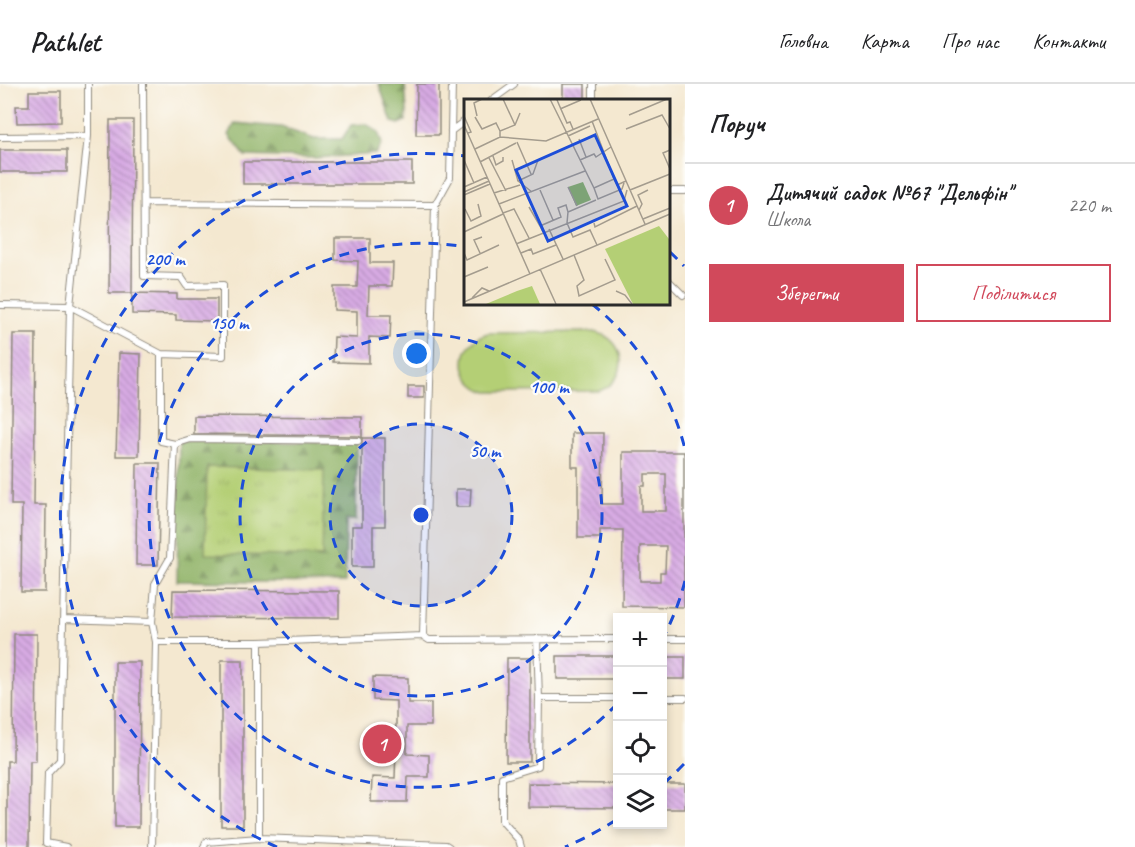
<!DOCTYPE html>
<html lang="uk">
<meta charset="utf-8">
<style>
:root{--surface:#fff;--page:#f2f2f2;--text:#202124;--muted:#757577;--line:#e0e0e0;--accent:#d1495b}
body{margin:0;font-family:Caveat,sans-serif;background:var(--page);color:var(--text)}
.controls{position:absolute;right:18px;bottom:18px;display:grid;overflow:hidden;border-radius:0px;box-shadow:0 3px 9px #0003}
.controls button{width:54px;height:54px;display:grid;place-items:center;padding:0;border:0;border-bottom:2px solid var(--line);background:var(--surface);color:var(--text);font:30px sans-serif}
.you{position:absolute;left:417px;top:270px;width:21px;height:21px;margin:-15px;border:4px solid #fff;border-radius:50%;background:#1a73e8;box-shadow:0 0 0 9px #1a73e833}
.badge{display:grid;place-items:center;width:39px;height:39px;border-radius:50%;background:var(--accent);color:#fff;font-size:20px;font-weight:700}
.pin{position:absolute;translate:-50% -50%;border:3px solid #fff;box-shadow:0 2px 6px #0006}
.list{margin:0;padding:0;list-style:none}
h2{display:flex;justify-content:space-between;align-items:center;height:78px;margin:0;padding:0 24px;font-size:26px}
h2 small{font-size:20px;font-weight:400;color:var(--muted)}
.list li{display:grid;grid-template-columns:39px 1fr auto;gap:18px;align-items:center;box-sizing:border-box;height:84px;padding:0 24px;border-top:2px solid var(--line)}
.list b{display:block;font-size:22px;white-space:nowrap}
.list p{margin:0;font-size:20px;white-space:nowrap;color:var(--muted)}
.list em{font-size:20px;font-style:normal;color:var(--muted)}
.actions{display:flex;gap:12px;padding:18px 24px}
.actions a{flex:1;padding:14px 0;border:2px solid var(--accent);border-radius:0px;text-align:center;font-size:21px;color:var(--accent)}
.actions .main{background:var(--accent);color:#fff}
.icon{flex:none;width:33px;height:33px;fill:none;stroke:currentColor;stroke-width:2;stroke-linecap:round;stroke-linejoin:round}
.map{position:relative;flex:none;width:685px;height:763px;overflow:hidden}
header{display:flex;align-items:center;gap:36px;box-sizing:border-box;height:84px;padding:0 30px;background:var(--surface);border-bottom:2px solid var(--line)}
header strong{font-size:28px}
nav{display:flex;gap:33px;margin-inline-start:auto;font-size:21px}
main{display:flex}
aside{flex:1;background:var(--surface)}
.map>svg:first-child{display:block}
.grass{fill:#b4cf75;stroke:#707d50;stroke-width:1.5}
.forest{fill:url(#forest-firs);stroke:#5d6e48;stroke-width:1.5}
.park{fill:url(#park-tufts);stroke:#707d50;stroke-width:1.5}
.building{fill:url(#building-back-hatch);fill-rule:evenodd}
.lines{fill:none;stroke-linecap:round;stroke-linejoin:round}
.service-casing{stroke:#908a7e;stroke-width:8}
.service{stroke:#fff;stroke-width:6}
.ring{fill:none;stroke:#1d4ed8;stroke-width:3;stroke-dasharray:10 8}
.inset-road{fill:none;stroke:#a49c8e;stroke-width:1.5}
.view{fill:#1d4ed8;fill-opacity:0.15;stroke:#1d4ed8;stroke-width:3}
.inset-edge{fill:none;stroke:#2b2b2b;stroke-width:3}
.centre{fill:#1d4ed8;stroke:#fdfcf7;stroke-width:3}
.ring-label{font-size:18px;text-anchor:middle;font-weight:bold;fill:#1d4ed8;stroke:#fdfcf7;stroke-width:4.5;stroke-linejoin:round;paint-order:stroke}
</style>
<header>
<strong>Pathlet</strong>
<nav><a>Головна</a><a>Карта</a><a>Про нас</a><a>Контакти</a></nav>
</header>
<main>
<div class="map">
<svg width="685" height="763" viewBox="0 0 685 763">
<defs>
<pattern id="forest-firs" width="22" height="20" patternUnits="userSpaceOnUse" patternTransform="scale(1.5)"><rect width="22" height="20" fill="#8fb266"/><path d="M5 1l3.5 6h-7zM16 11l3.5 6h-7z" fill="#759154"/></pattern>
<pattern id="park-tufts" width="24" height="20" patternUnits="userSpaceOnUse" patternTransform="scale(1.5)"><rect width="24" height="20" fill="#b4cf75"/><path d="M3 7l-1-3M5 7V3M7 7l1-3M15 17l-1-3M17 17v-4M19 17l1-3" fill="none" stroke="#9bb265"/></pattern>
<pattern id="building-back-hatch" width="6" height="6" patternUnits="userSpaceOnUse" patternTransform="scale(1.5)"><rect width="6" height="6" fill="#d8abe4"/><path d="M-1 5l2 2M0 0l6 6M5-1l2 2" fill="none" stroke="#af8bb9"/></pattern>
</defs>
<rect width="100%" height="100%" fill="#fdfcf7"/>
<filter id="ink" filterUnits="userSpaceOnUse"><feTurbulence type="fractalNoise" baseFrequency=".0167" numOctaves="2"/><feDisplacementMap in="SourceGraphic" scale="12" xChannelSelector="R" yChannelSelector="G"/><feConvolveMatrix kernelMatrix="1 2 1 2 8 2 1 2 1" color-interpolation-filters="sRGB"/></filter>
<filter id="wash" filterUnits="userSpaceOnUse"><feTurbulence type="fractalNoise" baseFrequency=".008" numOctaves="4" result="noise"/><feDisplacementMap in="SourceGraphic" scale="24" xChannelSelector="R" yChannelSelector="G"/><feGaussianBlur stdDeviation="1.35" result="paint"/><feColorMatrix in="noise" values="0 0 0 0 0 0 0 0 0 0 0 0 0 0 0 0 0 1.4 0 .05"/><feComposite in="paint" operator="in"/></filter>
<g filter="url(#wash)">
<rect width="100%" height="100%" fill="#f4e8d0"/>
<path class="grass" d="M593,248c34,5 38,48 6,59l-111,1c-32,-10 -32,-50 0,-59z"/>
<path class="forest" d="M379,0h26l2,28 -1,9 -7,3 -7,-2z
M235,39l46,4 33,12h28l9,-14 15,-1 12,8 4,12 -6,10 -61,4 -70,-2 -16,-21z
M179,357l178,2 -1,77h-10l-1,63 -168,-2z"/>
<path class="park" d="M207,383l117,3 -2,87 -117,-3z"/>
<g id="blocks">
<path class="building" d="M417,0h22v51h-23z
M563,0h22v16h-22z
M29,7h32v31l-44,1 -1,-17h13z
M110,36h23l-1,173h-23z
M0,66h67v22h-67z
M243,78h169v22h-169z
M335,154h35v25h23l-1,23h-23l-1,29h23l-1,23 -21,-1v26l-36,-1 1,-25 23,1v-27l-23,-1v-23h23l1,-26 -23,-1z
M132,209l45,1v5h40v22l-41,-1v-5l-44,-1z
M13,250h23l-2,171h12l-1,87h-24l1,-87h-11z
M119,269l22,1 -2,102h-23z
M408,302h16v12h-16z
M194,332l168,1v21l-4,-2 -164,-2z
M572,349h31l-1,71h21v-52h61v155l-62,-1 1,-76h-23v8h-22v-71h-6zM645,390h21v37h-25v-25h4zM640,462h26l-1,26h-5v9h-20z
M362,354h23v88h-12v41h-21v-41h10z
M137,379h23l-2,102h-22z
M456,405h15l-1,18h-14z
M173,506l166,1v27l-167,-1z
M14,550h23l-1,127h-6l-1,86h-22v-86h6z
M557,572h61v23h-61z
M663,573h22v22h-22z
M507,574h23v104h-24z
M221,576h22v166h-22z
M115,578h25l-1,165h-24z
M373,593l35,1v25h23v23h-24v28l22,1v22h-21l-1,25h-36l1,-25 23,1 1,-27 -24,-1 1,-23h23v-26l-23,-1z
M528,699l90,1v24l-90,-1z
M663,700h22v25h-22z"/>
</g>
</g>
<g filter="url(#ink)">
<use href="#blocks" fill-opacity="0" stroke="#908a7e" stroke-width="1.5"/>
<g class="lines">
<g class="service-casing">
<path id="service" d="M143,0l1,192 37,1 6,9 36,-1v71l-62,-2
M492,16l22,-16
M593,16v-16
M451,47l15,-11
M0,53l88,-1
M668,107h17
M144,119l291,2
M668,196l15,15
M0,221l70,1 91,48v87l14,3 -5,114 -15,26 -3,38
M175,360l16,-5 167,2
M63,535l89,3 4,20
M423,552l12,-431 15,-27 2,-94
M662,555h23
M539,614h79
M662,614h23
M259,754l187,7 3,2
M66,763l-20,-4 2,-70 12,-13 10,-454 18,-170v-52
M152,763l4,-205h103
M204,763l2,-5 53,-4v-196l164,-6 6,4 189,-1
M521,763l-2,-7 -17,-19v-44l36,-11 1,-68 -2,-59"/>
</g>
<use href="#service" class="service"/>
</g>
</g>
<circle cx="421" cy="431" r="91" fill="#1d4ed8" fill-opacity=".12"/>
<g class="ring">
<circle cx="421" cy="431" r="91"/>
<circle cx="421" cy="431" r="181"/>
<path d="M685 497A272 272 0 0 1 663 554M617 620A272 272 0 1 1 466 163M592 220A272 272 0 0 1 685 365"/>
<path d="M684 680A362 362 0 0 1 663 700M616 736A362 362 0 0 1 565 763M277 763A362 362 0 0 1 465 72M670 168A362 362 0 0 1 684 182"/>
</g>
<g transform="translate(464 15)">
<rect width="206" height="206" fill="#f4e8d0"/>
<path d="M119,83l8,18 -15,6 -8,-19z" fill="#8fb266"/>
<path d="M195,127l10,13v65h-36l-28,-55z" fill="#b4cf75"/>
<path d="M68,187l8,18h-54l31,-13z" fill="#b4cf75"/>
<path class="inset-road" d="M39,0l12,26M86,0l44,89 20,-9 3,6 9,-4M126,0l55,125M93,1l10,23 3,-1 3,7M96,10l21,-9M165,16l38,-16M0,17l7,16 -3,1M13,17l-3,-13 8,-4M11,18l7,12 14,-6 4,8M128,22l22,58M0,26l66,149M162,30l36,-14 8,14M104,37l22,-10M36,38v-6l15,-6 5,-12M115,40l7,18M53,43l14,32M11,50l25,-12 46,4 52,-22M206,51l-7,3 7,16M29,57l3,9 7,-4v-4M25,59l17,33M0,61l10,23M48,61l6,21M116,61l14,-6 2,3 15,-10M16,63l36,-19M0,88l23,-10M104,88l9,19M130,89l4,11 24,-10 2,-6M76,91l13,30M166,91l40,-16M0,93l25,-11M68,93l-14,-11 15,-7 5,-14M30,94l26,-8M0,96l26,-11M132,101l-28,12 -1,11 6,14 17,-7 7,15M35,105l86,-33M65,108l11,19M1,110l6,12 10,-5 -3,-12M175,111l3,-6 -4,-9 10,-5M39,114l11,-4 15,29M179,120l27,-11M130,124l1,4 42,-21M85,130l14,30M0,133l39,-18M79,133l-3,-6 21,-9 -3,-9 8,-3 2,7M52,145l108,-43 3,-11M0,154l3,7 32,-15M16,154l-6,-13 8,-3M57,154l10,-4 2,5 23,-9M110,156l10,25 -7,6 2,10 36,-16 -10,-21M76,170l16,35M0,178l24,-10M152,192l9,4 7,9M8,199l10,-10 7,3M0,203l206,-88"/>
<path class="view" d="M131,36l32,71 -79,35 -32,-71z"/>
<rect width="206" height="206" class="inset-edge"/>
</g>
<circle cx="421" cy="431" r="9" class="centre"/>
<g class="ring-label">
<text x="165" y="181">200 m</text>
<text x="229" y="245">150 m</text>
<text x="549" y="309">100 m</text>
<text x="485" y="373">50 m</text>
</g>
</svg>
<div class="controls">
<button>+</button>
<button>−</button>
<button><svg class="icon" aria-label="locate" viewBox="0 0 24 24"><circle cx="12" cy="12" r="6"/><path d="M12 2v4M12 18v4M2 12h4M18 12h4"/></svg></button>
<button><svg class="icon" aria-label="layers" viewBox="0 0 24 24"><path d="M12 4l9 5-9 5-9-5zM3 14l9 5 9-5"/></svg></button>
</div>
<div class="you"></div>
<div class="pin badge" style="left:382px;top:660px">1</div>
</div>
<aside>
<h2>Поруч<small></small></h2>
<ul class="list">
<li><span class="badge">1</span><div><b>Дитячий садок №67 &quot;Дельфін&quot;</b><p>Школа</p></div><em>220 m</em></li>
</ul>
<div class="actions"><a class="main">Зберегти</a><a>Поділитися</a></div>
</aside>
</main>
